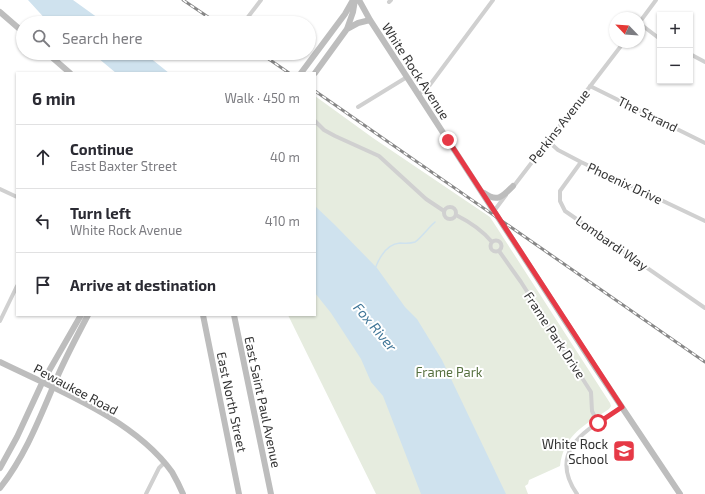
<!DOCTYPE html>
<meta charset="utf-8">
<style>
:root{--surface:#fff;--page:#f2f2f3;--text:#2b2b33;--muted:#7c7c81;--line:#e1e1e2}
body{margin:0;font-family:"Exo 2",sans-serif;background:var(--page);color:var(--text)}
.controls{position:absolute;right:12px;top:12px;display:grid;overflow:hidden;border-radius:0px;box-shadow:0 1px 3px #0004}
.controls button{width:36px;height:36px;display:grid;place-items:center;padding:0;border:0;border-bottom:1px solid var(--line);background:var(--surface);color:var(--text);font:20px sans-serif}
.compass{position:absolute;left:609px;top:12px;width:36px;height:36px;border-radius:50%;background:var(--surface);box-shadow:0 1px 3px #0004;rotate:295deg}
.stop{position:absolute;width:12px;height:12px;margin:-9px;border:3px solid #e63946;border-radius:50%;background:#fff}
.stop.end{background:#e63946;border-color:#fff;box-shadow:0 1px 4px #0008}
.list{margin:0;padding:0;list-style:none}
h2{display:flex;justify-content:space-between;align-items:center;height:52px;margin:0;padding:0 16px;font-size:17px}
h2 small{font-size:13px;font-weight:400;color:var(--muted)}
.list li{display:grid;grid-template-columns:26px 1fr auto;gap:12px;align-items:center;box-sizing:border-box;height:64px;padding:0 16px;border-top:1px solid var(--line)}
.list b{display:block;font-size:15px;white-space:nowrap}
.list p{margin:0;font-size:13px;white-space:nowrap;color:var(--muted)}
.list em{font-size:13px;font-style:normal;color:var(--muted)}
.icon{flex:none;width:22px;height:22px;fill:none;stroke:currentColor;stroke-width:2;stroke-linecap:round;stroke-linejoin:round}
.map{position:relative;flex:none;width:705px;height:494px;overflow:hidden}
.search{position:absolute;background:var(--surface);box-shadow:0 1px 3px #0004;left:16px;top:16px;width:300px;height:44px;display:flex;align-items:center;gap:10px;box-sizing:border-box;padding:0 14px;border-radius:22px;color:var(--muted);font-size:15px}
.panel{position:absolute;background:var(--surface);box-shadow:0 1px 3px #0004;left:16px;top:72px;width:300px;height:244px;border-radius:0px}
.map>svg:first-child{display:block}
.green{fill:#e6ecdf}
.water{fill:#cfe2ee}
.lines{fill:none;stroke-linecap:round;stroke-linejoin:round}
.stream{stroke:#cfe2ee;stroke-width:1.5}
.street{stroke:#d0d0d0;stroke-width:4}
.secondary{stroke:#bdbdbd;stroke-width:6}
.rail-casing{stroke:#888;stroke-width:3}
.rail{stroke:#fff;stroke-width:1.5;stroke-dasharray:4.5;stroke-linecap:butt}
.route{stroke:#e63946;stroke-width:5}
.labels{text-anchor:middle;stroke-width:4;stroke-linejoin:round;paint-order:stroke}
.street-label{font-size:13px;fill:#333;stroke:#fff}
.park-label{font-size:13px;fill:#56703f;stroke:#fff}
.poi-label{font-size:13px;fill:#333;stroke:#fff;text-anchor:end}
.water-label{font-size:14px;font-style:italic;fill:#3f7597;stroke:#fff}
</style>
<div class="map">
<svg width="705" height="494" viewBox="0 0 705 494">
<rect width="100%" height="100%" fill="#fff"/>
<path class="green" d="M315,96l58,42 117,79 120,186 1,3 -2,3c-24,16 -45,25 -49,57l-31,14 -1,4 -3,2 3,8h-152l-88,-179h27z"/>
<path class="water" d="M28,0h45l32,23h-56z
M92,53h52l25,20h-53z
M315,206l20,19 42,43 28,39 12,12 25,41 64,134h-85l-38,-98 -12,-14 -10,-23 -30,-46 -16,-20z"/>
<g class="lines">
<path class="stream" d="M375,269c4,-11 11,-25 25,-26 5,0 9,1 15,-1 5,-3 14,-15 20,-20"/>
<path class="street" d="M389,2l2,-2
M248,17l13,-17
M639,23l17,-23
M639,23l21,16
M690,54l15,8
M590,86l115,57
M418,95l11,-9 64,-86
M358,107l49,-30
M315,121l9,9 11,6 44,20 47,43 18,12
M548,141l10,9 23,12 124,59
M581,162l-21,29v10l5,10 140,97
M513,187l111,-145
M0,189l17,8
M444 213a6 6 0 1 1 12 0a6 6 0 1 1-12 0Z
M494,211l12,-16
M456,215c14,7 26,15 36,27
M490.5 246a5.5 5.5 0 1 1 11 0a5.5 5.5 0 1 1-11 0Z
M499,251l22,31 70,110 1,19 6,12
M0,321l17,-35
M146,494l13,-26 5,-5
M577,494c-31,-45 12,-65 45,-87"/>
<path class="secondary" d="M359,0l11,20 225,347 85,127
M0,12l23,20
M347,29l11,-6 12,-3
M47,53l23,20
M301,73l44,-59 8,-14
M315,73l32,-44 6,-17 2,-12
M484,193c14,10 19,3 29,-7
M203,315l36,179
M234,315l37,179
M0,362c57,28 134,57 172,110 4,7 8,15 11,22
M0,468l17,-31 25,-54 39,-68
M0,488c27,-34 42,-76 59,-115 9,-20 19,-39 29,-58"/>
<g class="rail-casing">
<path id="rail" d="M183,0l34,23
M260,53l29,20
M315,91l390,271"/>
</g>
<use href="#rail" class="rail"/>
</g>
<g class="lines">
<path class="route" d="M448,140l174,267 -24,16"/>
</g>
<defs>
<g id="school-square" transform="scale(1.15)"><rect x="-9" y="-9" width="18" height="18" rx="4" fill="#e63946" stroke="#fff"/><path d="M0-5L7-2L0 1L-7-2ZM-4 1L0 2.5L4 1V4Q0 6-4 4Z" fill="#fff"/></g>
</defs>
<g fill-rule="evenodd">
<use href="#school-square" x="624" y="451"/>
</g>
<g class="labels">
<g class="street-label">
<text transform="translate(416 71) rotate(57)" y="5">White Rock Avenue</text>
<text transform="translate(648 114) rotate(26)" y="5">The Strand</text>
<text transform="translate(559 126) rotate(-52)" y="5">Perkins Avenue</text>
<text transform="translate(625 183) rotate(25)" y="5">Phoenix Drive</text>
<text transform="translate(612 243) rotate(35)" y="5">Lombardi Way</text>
<text transform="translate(555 335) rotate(57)" y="5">Frame Park Drive</text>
<text transform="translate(76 389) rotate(28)" y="5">Pewaukee Road</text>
<text transform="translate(232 402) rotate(78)" y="5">East North Street</text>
<text transform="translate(263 402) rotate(78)" y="5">East Saint Paul Avenue</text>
</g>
<g class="park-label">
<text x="449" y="377">Frame Park</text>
</g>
<g class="poi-label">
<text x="608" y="449">White Rock<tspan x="608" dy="15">School</tspan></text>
</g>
<g class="water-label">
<text transform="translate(375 327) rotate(50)" y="5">Fox River</text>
</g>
</g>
</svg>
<div class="controls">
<button>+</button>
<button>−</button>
</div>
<svg class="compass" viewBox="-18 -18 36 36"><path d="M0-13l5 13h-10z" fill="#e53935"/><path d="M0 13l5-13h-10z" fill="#7c7c81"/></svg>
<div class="stop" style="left:598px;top:423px"></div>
<div class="stop end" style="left:448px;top:140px"></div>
<div class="search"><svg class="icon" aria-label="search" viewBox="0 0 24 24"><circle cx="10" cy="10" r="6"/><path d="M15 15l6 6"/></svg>Search here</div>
<section class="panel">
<h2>6 min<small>Walk · 450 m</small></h2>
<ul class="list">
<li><svg class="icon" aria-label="ahead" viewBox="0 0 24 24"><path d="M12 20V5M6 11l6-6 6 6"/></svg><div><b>Continue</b><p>East Baxter Street</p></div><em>40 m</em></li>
<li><svg class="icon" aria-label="left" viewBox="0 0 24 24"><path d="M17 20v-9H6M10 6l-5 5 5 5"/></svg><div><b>Turn left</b><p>White Rock Avenue</p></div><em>410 m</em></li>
<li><svg class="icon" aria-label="arrive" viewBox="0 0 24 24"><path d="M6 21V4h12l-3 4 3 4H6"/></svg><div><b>Arrive at destination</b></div></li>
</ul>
</section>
</div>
